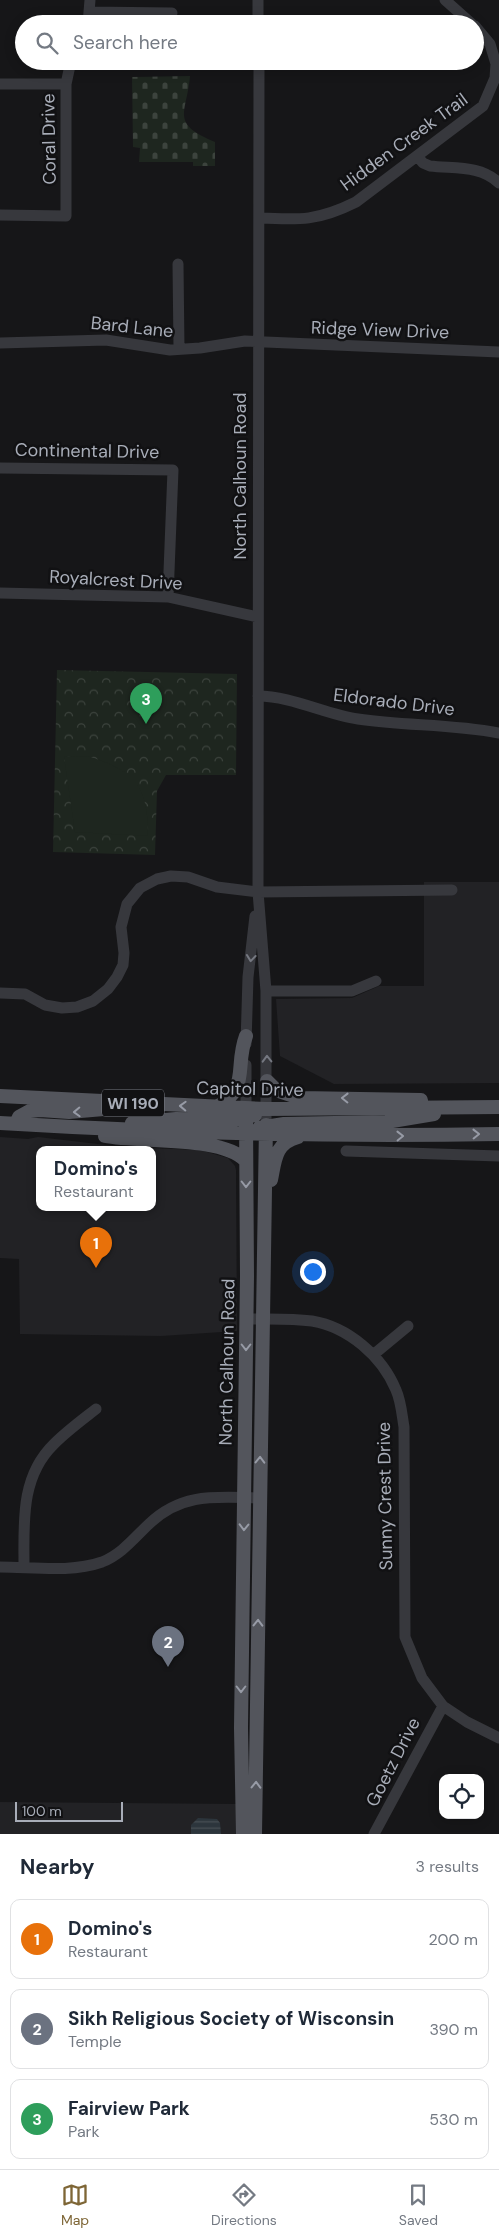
<!DOCTYPE html>
<style>
:root{--surface:#fff;--page:#f6f6f7;--text:#1f2937;--muted:#747a83;--line:#e0e1e3;--accent:#7e6636}
body{margin:0;font-family:"DM Sans",sans-serif;background:var(--page);color:var(--text)}
.controls{position:absolute;right:15px;bottom:15px;display:grid;overflow:hidden;border-radius:10px;box-shadow:0 2px 12px #0003}
.controls button{width:45px;height:45px;display:grid;place-items:center;padding:0;border:0;border-bottom:1px solid var(--line);background:var(--surface);color:var(--text);font:25px sans-serif}
.scale{position:absolute;left:15px;bottom:12px;width:108px;box-sizing:border-box;padding-left:5px;border:2px solid #a8adb8;border-top:0;font-size:14px;line-height:18px;white-space:nowrap;color:#a8adb8;-webkit-text-stroke:4px #111113;paint-order:stroke}
.you{position:absolute;left:312px;top:1271px;width:18px;height:18px;margin:-12px;border:4px solid #fff;border-radius:50%;background:#1a73e8;box-shadow:0 0 0 8px #1a73e833}
.badge{display:grid;place-items:center;width:32px;height:32px;border-radius:50%;background:var(--accent);color:#fff;font-size:16px;font-weight:700}
.pin{position:absolute;translate:-50% -41px;filter:drop-shadow(0 1px 2px #0008)}
.pin::after{content:'';position:absolute;top:26px;width:18px;height:15px;background:inherit;clip-path:polygon(0 0,100% 0,50% 100%)}
.popup{position:absolute;left:36px;top:1146px;width:120px;height:65px;box-sizing:border-box;display:grid;place-content:center;border-radius:10px;background:var(--surface);filter:drop-shadow(0 1px 4px #0005);font-size:16px;white-space:nowrap;color:var(--muted)}
.popup b{font-size:19px;color:var(--text)}
.popup::after{content:'';position:absolute;left:50%;top:100%;margin-left:-10px;border:10px solid transparent;border-top-color:var(--surface)}
.list{margin:0;padding:0;list-style:none}
h2{display:flex;justify-content:space-between;align-items:center;height:65px;margin:0;padding:0 20px;font-size:21px}
h2 small{font-size:16px;font-weight:400;color:var(--muted)}
.list li{display:grid;grid-template-columns:32px 1fr auto;gap:15px;align-items:center;box-sizing:border-box;height:80px;margin:0 10px 10px;padding:0 10px;border:1px solid var(--line);border-radius:10px}
.list b{display:block;font-size:19px;white-space:nowrap}
.list p{margin:0;font-size:16px;white-space:nowrap;color:var(--muted)}
.list em{font-size:16px;font-style:normal;color:var(--muted)}
.icon{flex:none;width:28px;height:28px;fill:none;stroke:currentColor;stroke-width:2;stroke-linecap:round;stroke-linejoin:round}
.map{position:relative;flex:none;width:499px;height:1834px;overflow:hidden}
.search{position:absolute;background:var(--surface);box-shadow:0 2px 12px #0003;left:15px;right:15px;top:15px;height:55px;display:flex;align-items:center;gap:12px;box-sizing:border-box;padding:0 18px;border-radius:28px;color:var(--muted);font-size:19px}
.sheet{height:335px;background:var(--surface)}
nav{display:flex;justify-content:space-around;align-items:center;box-sizing:border-box;height:70px;border-top:1px solid var(--line);background:var(--surface);font-size:14px;color:var(--muted)}
nav a{display:grid;justify-items:center;gap:2px}
nav .on{color:var(--accent)}
.map>svg:first-child{display:block}
.built{fill:#222225;fill-rule:evenodd}
.cemetery{fill:url(#cemetery-stones)}
.park{fill:url(#park-crowns)}
.pitch{fill:#1e261f}
.water{fill:url(#water-rules)}
.lines{fill:none;stroke-linecap:round;stroke-linejoin:round}
.minor{stroke:#37383d;stroke-width:11}
.major{stroke:#53555c;stroke-width:14}
.oneway{stroke:#757881}
.oneway2{stroke:#979ba6}
.labels{text-anchor:middle;stroke-width:5;stroke-linejoin:round;paint-order:stroke}
.shield{fill:#111113;stroke:#7b7e86;stroke-width:1}
.shield-label{font-size:16px;font-weight:bold;fill:#a8adb8}
.street-label{font-size:18px;fill:#a8adb8;stroke:#111113}
</style>
<div class="map">
<svg width="499" height="1834" viewBox="0 0 499 1834">
<defs>
<pattern id="cemetery-stones" width="16" height="16" patternUnits="userSpaceOnUse" patternTransform="scale(1.25)"><rect width="16" height="16" fill="#1e261f"/><path d="M2 7V4a2 2 0 0 1 4 0v3zM10 15v-3a2 2 0 0 1 4 0v3z" fill="#3c433d"/></pattern>
<pattern id="park-crowns" width="20" height="18" patternUnits="userSpaceOnUse" patternTransform="scale(1.25)"><rect width="20" height="18" fill="#1e261f"/><path d="M2 6a3 3 0 1 1 6 0M12 15a3 3 0 1 1 6 0" fill="none" stroke="#3c433d"/></pattern>
<pattern id="water-rules" width="6" height="5" patternUnits="userSpaceOnUse" patternTransform="scale(1.25)"><rect width="6" height="5" fill="#2c353c"/><path d="M0 2.5h6" fill="none" stroke="#485056"/></pattern>
</defs>
<rect width="100%" height="100%" fill="#161618"/>
<path class="built" d="M424,882h75v201l-165,1 -54,-28 -4,-57 76,-1 27,-12h45z
M0,1137l28,2 10,-2 85,10 77,3 28,8 7,8 1,4 1,161 -76,5 -141,-2 -1,-75 -19,-1zM40,1149h112v58h-112z
M0,1802l238,2v30h-238z"/>
<path class="cemetery" d="M190,76c-3,37 -21,47 25,66v24h-22v-4h-54l1,-14 -7,-1 -1,-70z"/>
<path class="park" d="M57,670l180,4 -1,101h-70l-9,16 -2,64 -102,-3z"/>
<path class="pitch" d="M87,756c48,14 61,30 61,80l-73,-4 -11,-75z"/>
<path class="water" d="M198,1818l19,1 3,4 1,11h-30v-9z"/>
<g class="lines">
<path class="minor" d="M258,0v24
M445,0l27,24
M90,12l82,1
M88,24l2,-24
M259,61l-1,831 8,99v134
M0,84h66
M417,156l6,7 7,3c25,3 50,-1 69,17
M0,215l66,1v-132l5,-23
M259,218c41,2 59,3 97,-16l127,-96 12,-28 1,-14 -6,-20 -15,-18
M178,264l1,85
M0,343l106,-3 64,10 30,-2 45,-7 254,11
M0,468l173,2 -5,127
M0,593l168,4 90,20
M258,696c33,0 67,18 100,23 47,7 94,5 141,14
M266,991h86l24,-10
M0,993l25,1 20,11 17,3 15,-1 16,-6 15,-12 9,-12 6,-12 1,-12 -3,-26 6,-23 13,-16 17,-9 14,-3 17,1 29,10 41,5 194,-2
M246,1044l2,-67 7,-61
M246,1065v52
M346,1151l153,5
M246,1319c22,0 44,-1 66,2 36,6 70,35 84,69 5,11 6,25 8,37l1,210 17,41 21,28 24,16 32,16
M373,1355l35,-29
M0,1567c32,0 71,6 102,-5 20,-8 32,-24 47,-38 33,-32 68,-27 110,-26
M24,1567c0,-44 -4,-90 30,-123 13,-13 28,-24 42,-35
M374,1834l69,-128"/>
<path class="major" d="M267,1081l9,9 24,8 121,2
M0,1096l266,13 233,-2
M215,1108c36,-20 19,-40 31,-72
M0,1123c166,10 332,14 499,11
M132,1123l44,-4 57,1 22,-5
M16,1124l3,-7 11,-6 10,-1 29,2 46,-4
M259,1128l25,-4 102,-2 48,-8
M105,1136c35,7 117,-1 141,25
M271,1180c4,-20 4,-37 27,-43
M243,1834l-2,-106 6,-452 -1,-158
M255,1834l11,-709"/>
</g>
<defs><path id="oneway-chevron" d="M-2-3.5L2.5 0L-2 3.5" fill="none" stroke-width="1.6" stroke-linecap="round" stroke-linejoin="round" transform="scale(1.25)"/></defs>
<g class="oneway">
<use href="#oneway-chevron" transform="translate(251 958) rotate(96)"/>
<use href="#oneway-chevron" transform="translate(267 1059) rotate(-91)"/>
</g>
<g class="oneway2">
<use href="#oneway-chevron" transform="translate(345 1098) rotate(-179)"/>
<use href="#oneway-chevron" transform="translate(183 1106) rotate(-178)"/>
<use href="#oneway-chevron" transform="translate(77 1112) rotate(178)"/>
<use href="#oneway-chevron" transform="translate(476 1134) rotate(-1)"/>
<use href="#oneway-chevron" transform="translate(400 1136) rotate(-1)"/>
<use href="#oneway-chevron" transform="translate(246 1184) rotate(90)"/>
<use href="#oneway-chevron" transform="translate(246 1347) rotate(90)"/>
<use href="#oneway-chevron" transform="translate(260 1460) rotate(-89)"/>
<use href="#oneway-chevron" transform="translate(244 1527) rotate(91)"/>
<use href="#oneway-chevron" transform="translate(258 1623) rotate(-89)"/>
<use href="#oneway-chevron" transform="translate(241 1689) rotate(90)"/>
<use href="#oneway-chevron" transform="translate(256 1785) rotate(-89)"/>
</g>
<g class="labels">
<rect class="shield" x="102" y="1089.5" width="62" height="27" rx="4"/>
<g class="shield-label">
<text x="133" y="1109">WI 190</text>
</g>
<g class="street-label">
<text transform="translate(49 139) rotate(-91)" y="6">Coral Drive</text>
<text transform="translate(404 142) rotate(-36)" y="6">Hidden Creek Trail</text>
<text transform="translate(132 327) rotate(6)" y="6">Bard Lane</text>
<text transform="translate(380 330) rotate(2)" y="6">Ridge View Drive</text>
<text transform="translate(87 451) rotate(1)" y="6">Continental Drive</text>
<text transform="translate(240 476) rotate(-90)" y="6">North Calhoun Road</text>
<text transform="translate(116 580) rotate(3)" y="6">Royalcrest Drive</text>
<text transform="translate(394 702) rotate(7)" y="6">Eldorado Drive</text>
<text transform="translate(250 1089) rotate(1)" y="6">Capitol Drive</text>
<text transform="translate(227 1362) rotate(-89)" y="6">North Calhoun Road</text>
<text transform="translate(385 1496) rotate(-91)" y="6">Sunny Crest Drive</text>
<text transform="translate(393 1762) rotate(-63)" y="6">Goetz Drive</text>
</g>
</g>
</svg>
<div class="controls">
<button><svg class="icon" aria-label="locate" viewBox="0 0 24 24"><circle cx="12" cy="12" r="6"/><path d="M12 2v4M12 18v4M2 12h4M18 12h4"/></svg></button>
</div>
<div class="scale">100 m</div>
<div class="you"></div>
<div class="pin badge" style="left:96px;top:1268px;background:#e8710a">1</div>
<div class="popup"><b>Domino's</b>Restaurant</div>
<div class="pin badge" style="left:168px;top:1667px;background:#6b7280">2</div>
<div class="pin badge" style="left:146px;top:724px;background:#2e9e5b">3</div>
<div class="search"><svg class="icon" aria-label="search" viewBox="0 0 24 24"><circle cx="10" cy="10" r="6"/><path d="M15 15l6 6"/></svg>Search here</div>
</div>
<section class="sheet">
<h2>Nearby<small>3 results</small></h2>
<ul class="list">
<li><span class="badge" style="background:#e8710a">1</span><div><b>Domino's</b><p>Restaurant</p></div><em>200 m</em></li>
<li><span class="badge" style="background:#6b7280">2</span><div><b>Sikh Religious Society of Wisconsin</b><p>Temple</p></div><em>390 m</em></li>
<li><span class="badge" style="background:#2e9e5b">3</span><div><b>Fairview Park</b><p>Park</p></div><em>530 m</em></li>
</ul>
</section>
<nav>
<a class="on"><svg class="icon" aria-label="map" viewBox="0 0 24 24"><path d="M3 6l6-2 6 2 6-2v14l-6 2-6-2-6 2zM9 4v14M15 6v14"/></svg>Map</a>
<a><svg class="icon" aria-label="directions" viewBox="0 0 24 24"><path d="M12 3l9 9-9 9-9-9zM9 14v-3h6M13 9l2 2-2 2"/></svg>Directions</a>
<a><svg class="icon" aria-label="saved" viewBox="0 0 24 24"><path d="M7 4h10v16l-5-4-5 4z"/></svg>Saved</a>
</nav>
